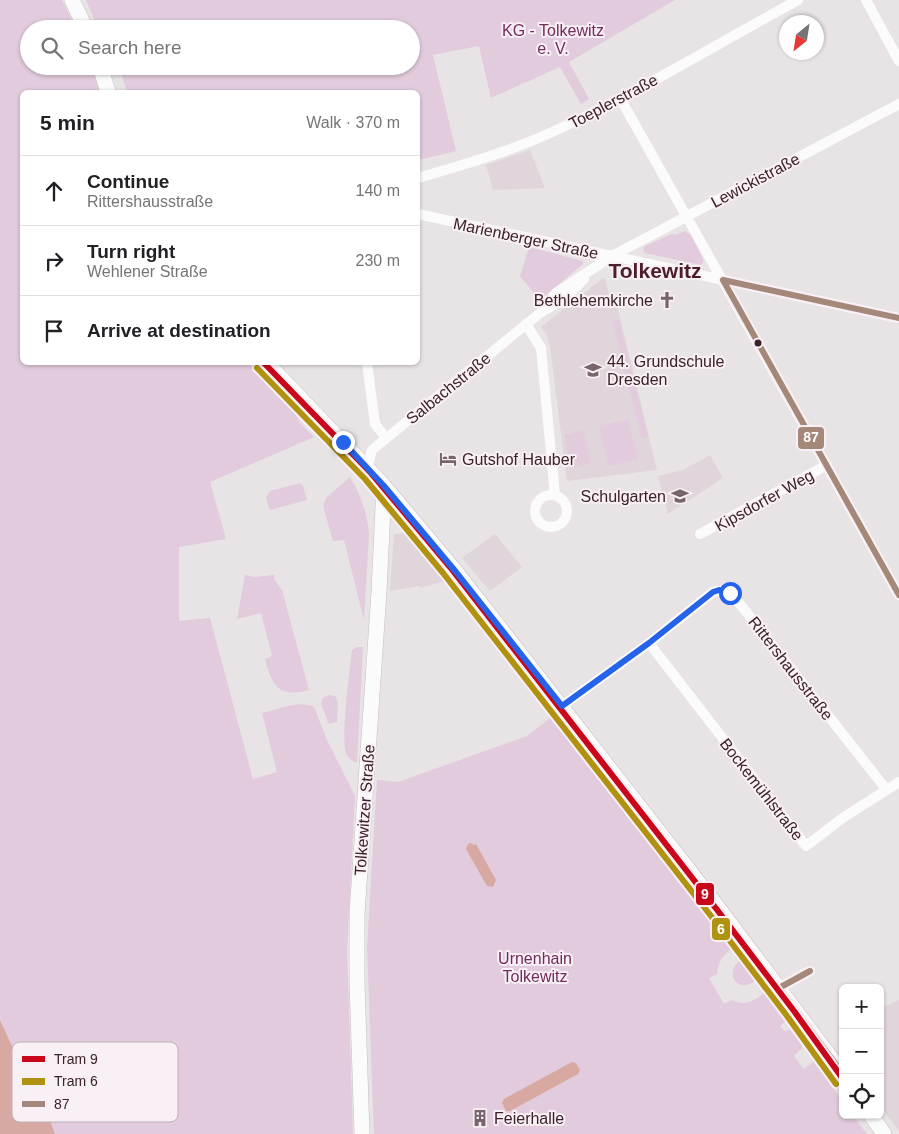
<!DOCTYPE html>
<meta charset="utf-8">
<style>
:root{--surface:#fff;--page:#f6f6f6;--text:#202124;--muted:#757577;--line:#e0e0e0}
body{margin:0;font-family:Helvetica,sans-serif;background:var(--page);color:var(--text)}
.controls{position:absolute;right:15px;bottom:15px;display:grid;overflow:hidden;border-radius:8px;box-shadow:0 1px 4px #0004}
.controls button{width:45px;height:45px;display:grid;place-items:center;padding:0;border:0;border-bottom:1px solid var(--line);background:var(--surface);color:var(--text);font:25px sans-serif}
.compass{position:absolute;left:779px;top:15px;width:45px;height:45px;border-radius:50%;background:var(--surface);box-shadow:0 1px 4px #0004;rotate:210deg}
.stop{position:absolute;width:15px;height:15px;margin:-11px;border:4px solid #2563eb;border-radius:50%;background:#fff}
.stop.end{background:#2563eb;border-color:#fff;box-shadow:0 1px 5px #0008}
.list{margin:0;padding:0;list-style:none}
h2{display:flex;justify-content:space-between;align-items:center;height:65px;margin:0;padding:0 20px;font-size:21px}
h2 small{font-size:16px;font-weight:400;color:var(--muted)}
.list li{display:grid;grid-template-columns:32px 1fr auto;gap:15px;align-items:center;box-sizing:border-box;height:70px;padding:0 20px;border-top:1px solid var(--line)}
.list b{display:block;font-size:19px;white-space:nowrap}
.list p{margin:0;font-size:16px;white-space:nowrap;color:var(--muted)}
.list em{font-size:16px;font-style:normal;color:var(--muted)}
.icon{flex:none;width:28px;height:28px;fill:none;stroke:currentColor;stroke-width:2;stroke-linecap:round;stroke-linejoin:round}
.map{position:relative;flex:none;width:899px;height:1134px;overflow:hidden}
.search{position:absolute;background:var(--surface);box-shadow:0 1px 4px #0004;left:20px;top:20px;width:400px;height:55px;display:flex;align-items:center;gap:12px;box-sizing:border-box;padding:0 18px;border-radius:28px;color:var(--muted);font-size:19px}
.panel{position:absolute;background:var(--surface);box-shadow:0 1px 4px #0004;left:20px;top:90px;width:400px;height:275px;border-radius:8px}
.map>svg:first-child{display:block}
.built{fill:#e0d5da}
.green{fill:#e1cbdc}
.water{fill:#d8a8a3}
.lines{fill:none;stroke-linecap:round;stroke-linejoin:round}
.secondary-casing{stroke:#c8bfc3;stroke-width:16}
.street{stroke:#fcfbfb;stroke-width:10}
.secondary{stroke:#fcfbfb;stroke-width:15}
.bus-1-casing{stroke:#f8f0f4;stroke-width:10}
.bus-1{stroke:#a4897a;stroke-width:6}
.tram-1-casing{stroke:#f8f0f4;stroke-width:10}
.tram-2-casing{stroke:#f8f0f4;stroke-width:10}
.tram-1{stroke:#c9061a;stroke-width:6}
.tram-2{stroke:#b19210;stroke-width:6}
.route{stroke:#2563eb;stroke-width:6}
.bus-dot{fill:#3b2129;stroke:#f8f0f4;stroke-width:2}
.labels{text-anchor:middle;stroke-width:4;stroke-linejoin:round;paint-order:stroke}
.park-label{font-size:16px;fill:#722b5a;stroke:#f8f0f4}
.street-label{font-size:16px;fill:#3b2129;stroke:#f8f0f4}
.poi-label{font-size:16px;fill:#3b2129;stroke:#f8f0f4;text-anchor:start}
.district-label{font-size:21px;font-weight:bold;fill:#4d1d2b;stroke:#f8f0f4}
.key{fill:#f8f0f4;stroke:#bfb2b7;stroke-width:1}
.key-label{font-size:14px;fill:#3b2129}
.line-badge{stroke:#f8f0f4;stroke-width:2}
.badge-label{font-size:14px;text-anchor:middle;font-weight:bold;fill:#fff}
</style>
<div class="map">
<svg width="899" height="1134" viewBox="0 0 899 1134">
<rect width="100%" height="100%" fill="#e8e3e5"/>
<path class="built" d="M530,150l15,38 -52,2 -7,-25z
M603,278l2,1 5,18h5l42,173 -90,11 -17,-134 -4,-14 -5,-6z
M710,455l13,23 -55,36 -10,-38 25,-6z
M408,533l39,47 -27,8 -1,-2 -29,5 4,-57z
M495,534l27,33 -32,24 -28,-33z
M899,1000v131l-19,-25v-97z"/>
<path class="green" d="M0,0h62l14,29h-47v37h62l9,26h-78v270l226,1 45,45 7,15 14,14 -104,45 16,57 -47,8v74l31,-3 43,161 24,-7 -15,-59c15,-3 38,-14 52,-6l13,33 28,56 -8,154 6,184h-298l-8,-20 -9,-12 -38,-82z
M86,0h589l-106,62 20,37 -8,5 -21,-37 -69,31 -12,-52 -46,9 23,96 -38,9v-68h-291l-8,-26h292v-37h-313z
M685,231l6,4 13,26 -3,4 -56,-12 -2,-3 2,-4 27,-12 3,1z
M529,247l54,14v3l-43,36 -20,-24z
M619,320l29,116 -7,2 -28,-117z
M628,419l10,40 -30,7 -9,-40z
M583,430l8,33 -19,5 -8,-33z
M350,477c11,18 17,35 19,57l-5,86 -20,-80 -11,1 -10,-35 3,-8z
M300,483l3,3 4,14 -37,10 -4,-12 4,-7z
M245,575l9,2 20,-2 1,6 7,9 27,100c-29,8 -37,-3 -44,-31l7,-3 -11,-43 -24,6z
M357,647h6l-6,116c-5,-2 -9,-5 -11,-10 -5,-15 3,-77 5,-96l1,-7z
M328,695l7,1 3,6 -1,20 -8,2 -8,-20 1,-5z
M553,716l179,232c-9,8 -14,13 -15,26l-8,4 15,26 8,-4c14,7 23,0 34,-8l19,25v5l-5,4 4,5 6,-1 12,15v3l-8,8 10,13 10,-8 29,41v13h9l15,19h-493l-7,-186 10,-168 21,2 129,-46z
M742,959l15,21c-9,6 -17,9 -24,-2 -1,-9 1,-13 9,-19z"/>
<path class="water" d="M471,843l3,2 2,-1 20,36 -3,7 -6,-1 -21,-37 2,-5z
M0,1020l38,82 9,11 8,21h-55z
M572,1062l4,1 4,7 -2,4 -68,37h-4l-4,-8 2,-4z"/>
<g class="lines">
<g class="secondary-casing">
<path id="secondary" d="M72,0l14,29
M100,66l8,26
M266,362l118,124 73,87 263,337 123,164
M871,1115l13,19
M362,1134l-5,-152v-68l22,-322 5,-106"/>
</g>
<path class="street" d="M866,0l33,61
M620,98l279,497
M418,178c48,-14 97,-28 143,-50 81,-38 158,-85 237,-128
M418,214l481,104
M540,313l16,-20 56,-37 287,-152
M526,324l15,24 14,147
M367,362l8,62 11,14
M370,470l-2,-5 4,-15 168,-137 24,-14 20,-20
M535 511a16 16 0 1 1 32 0a16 16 0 1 1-32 0Z
M700,534l127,-69
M649,643l157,203 38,-29 55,-35
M562,706l87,-63 64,-51c13,-4 19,3 27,12l146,185
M779,988l31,-17"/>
<use href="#secondary" class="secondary"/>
<g class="bus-1-casing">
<path id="bus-1" d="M723,280l176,315
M723,280l176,38
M810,971l-31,17 64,86"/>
</g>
<use href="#bus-1" class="bus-1"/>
<g class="tram-1-casing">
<path id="tram-1" d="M263,362l108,111 79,94 268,344 76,100 49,68"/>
</g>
<g class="tram-2-casing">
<path id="tram-2" d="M257,368l108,111 78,94 268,343 76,100 49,68"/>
</g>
<use href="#tram-1" class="tram-1"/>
<use href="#tram-2" class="tram-2"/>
</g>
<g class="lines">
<path class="route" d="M343,442l41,44 72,86 106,134 87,-63 64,-51 6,-2 11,3"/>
</g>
<defs>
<g id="church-bare" transform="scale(1.35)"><path d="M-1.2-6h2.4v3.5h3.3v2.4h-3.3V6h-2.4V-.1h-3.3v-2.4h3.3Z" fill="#78656b" stroke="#f8f0f4" stroke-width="2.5" paint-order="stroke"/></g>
<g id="school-bare" transform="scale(1.35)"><path d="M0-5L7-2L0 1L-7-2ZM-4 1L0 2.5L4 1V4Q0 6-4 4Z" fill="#78656b" stroke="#f8f0f4" stroke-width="2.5" paint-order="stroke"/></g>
<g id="hotel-bare" transform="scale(1.35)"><path d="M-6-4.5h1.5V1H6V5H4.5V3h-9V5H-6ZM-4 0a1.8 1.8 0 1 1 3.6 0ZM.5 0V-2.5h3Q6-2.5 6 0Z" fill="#78656b" stroke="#f8f0f4" stroke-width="2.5" paint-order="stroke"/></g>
<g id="building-bare" transform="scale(1.35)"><path d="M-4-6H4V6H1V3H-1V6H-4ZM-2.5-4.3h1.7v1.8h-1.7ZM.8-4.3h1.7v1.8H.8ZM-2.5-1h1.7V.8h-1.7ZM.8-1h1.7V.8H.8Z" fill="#78656b" stroke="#f8f0f4" stroke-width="2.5" paint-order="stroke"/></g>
</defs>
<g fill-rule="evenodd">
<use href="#church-bare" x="667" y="300"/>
<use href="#school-bare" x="593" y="370"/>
<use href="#hotel-bare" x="448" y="459"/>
<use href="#school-bare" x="680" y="496"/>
<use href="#building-bare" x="480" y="1118"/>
</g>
<circle class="bus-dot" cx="758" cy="343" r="4.5"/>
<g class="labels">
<g class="park-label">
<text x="553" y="36">KG - Tolkewitz<tspan x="553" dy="18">e. V.</tspan></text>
<text x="535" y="964">Urnenhain<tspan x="535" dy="18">Tolkewitz</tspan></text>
</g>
<g class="street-label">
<text transform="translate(613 101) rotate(-28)" y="6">Toeplerstraße</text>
<text transform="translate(755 180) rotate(-28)" y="6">Lewickistraße</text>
<text transform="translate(526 238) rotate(12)" y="6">Marienberger Straße</text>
<text transform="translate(448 388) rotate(-39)" y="6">Salbachstraße</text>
<text transform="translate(764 500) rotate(-29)" y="6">Kipsdorfer Weg</text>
<text transform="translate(791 668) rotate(52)" y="6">Rittershausstraße</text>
<text transform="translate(762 789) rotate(52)" y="6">Bockemühlstraße</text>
<text transform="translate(364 810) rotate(-86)" y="6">Tolkewitzer Straße</text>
</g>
<g class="poi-label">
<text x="653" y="306" text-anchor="end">Bethlehemkirche</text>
<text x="607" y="367">44. Grundschule<tspan x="607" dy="18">Dresden</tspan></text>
<text x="462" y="465">Gutshof Hauber</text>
<text x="666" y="502" text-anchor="end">Schulgarten</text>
<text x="494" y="1124">Feierhalle</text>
</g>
<g class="district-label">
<text x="655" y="278">Tolkewitz</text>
</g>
</g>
<rect x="12" y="1042" width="166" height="80" rx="8" class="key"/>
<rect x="22" y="1056" width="23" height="6" fill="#c9061a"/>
<rect x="22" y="1078" width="23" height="7" fill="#b19210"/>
<rect x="22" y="1101" width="23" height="6" fill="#a4897a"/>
<g class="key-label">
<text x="54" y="1064">Tram 9</text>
<text x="54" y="1086">Tram 6</text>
<text x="54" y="1109">87</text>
</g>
<g class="line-badge">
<rect x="797" y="426" width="28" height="24" rx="5" fill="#a4897a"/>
<rect x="695" y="882" width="20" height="24" rx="5" fill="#c9061a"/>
<rect x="711" y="917" width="20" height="24" rx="5" fill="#b19210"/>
</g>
<g class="badge-label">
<text x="811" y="442">87</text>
<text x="705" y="899">9</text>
<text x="721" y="934">6</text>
</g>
</svg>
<div class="controls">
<button>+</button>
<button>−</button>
<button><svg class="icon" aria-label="locate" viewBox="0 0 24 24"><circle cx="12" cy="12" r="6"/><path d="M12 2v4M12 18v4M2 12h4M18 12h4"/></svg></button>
</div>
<svg class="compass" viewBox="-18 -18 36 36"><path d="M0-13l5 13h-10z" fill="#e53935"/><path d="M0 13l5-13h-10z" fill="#757577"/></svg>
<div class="stop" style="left:730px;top:593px"></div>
<div class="stop end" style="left:343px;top:442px"></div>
<div class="search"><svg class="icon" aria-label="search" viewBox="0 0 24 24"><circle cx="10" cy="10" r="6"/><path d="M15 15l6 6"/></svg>Search here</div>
<section class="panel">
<h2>5 min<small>Walk · 370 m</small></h2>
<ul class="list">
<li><svg class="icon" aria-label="ahead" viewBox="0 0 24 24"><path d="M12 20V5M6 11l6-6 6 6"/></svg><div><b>Continue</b><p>Rittershausstraße</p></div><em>140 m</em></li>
<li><svg class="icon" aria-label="right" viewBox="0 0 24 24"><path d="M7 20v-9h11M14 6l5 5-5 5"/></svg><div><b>Turn right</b><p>Wehlener Straße</p></div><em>230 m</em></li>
<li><svg class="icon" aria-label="arrive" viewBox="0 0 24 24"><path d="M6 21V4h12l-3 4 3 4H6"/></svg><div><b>Arrive at destination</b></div></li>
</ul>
</section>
</div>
